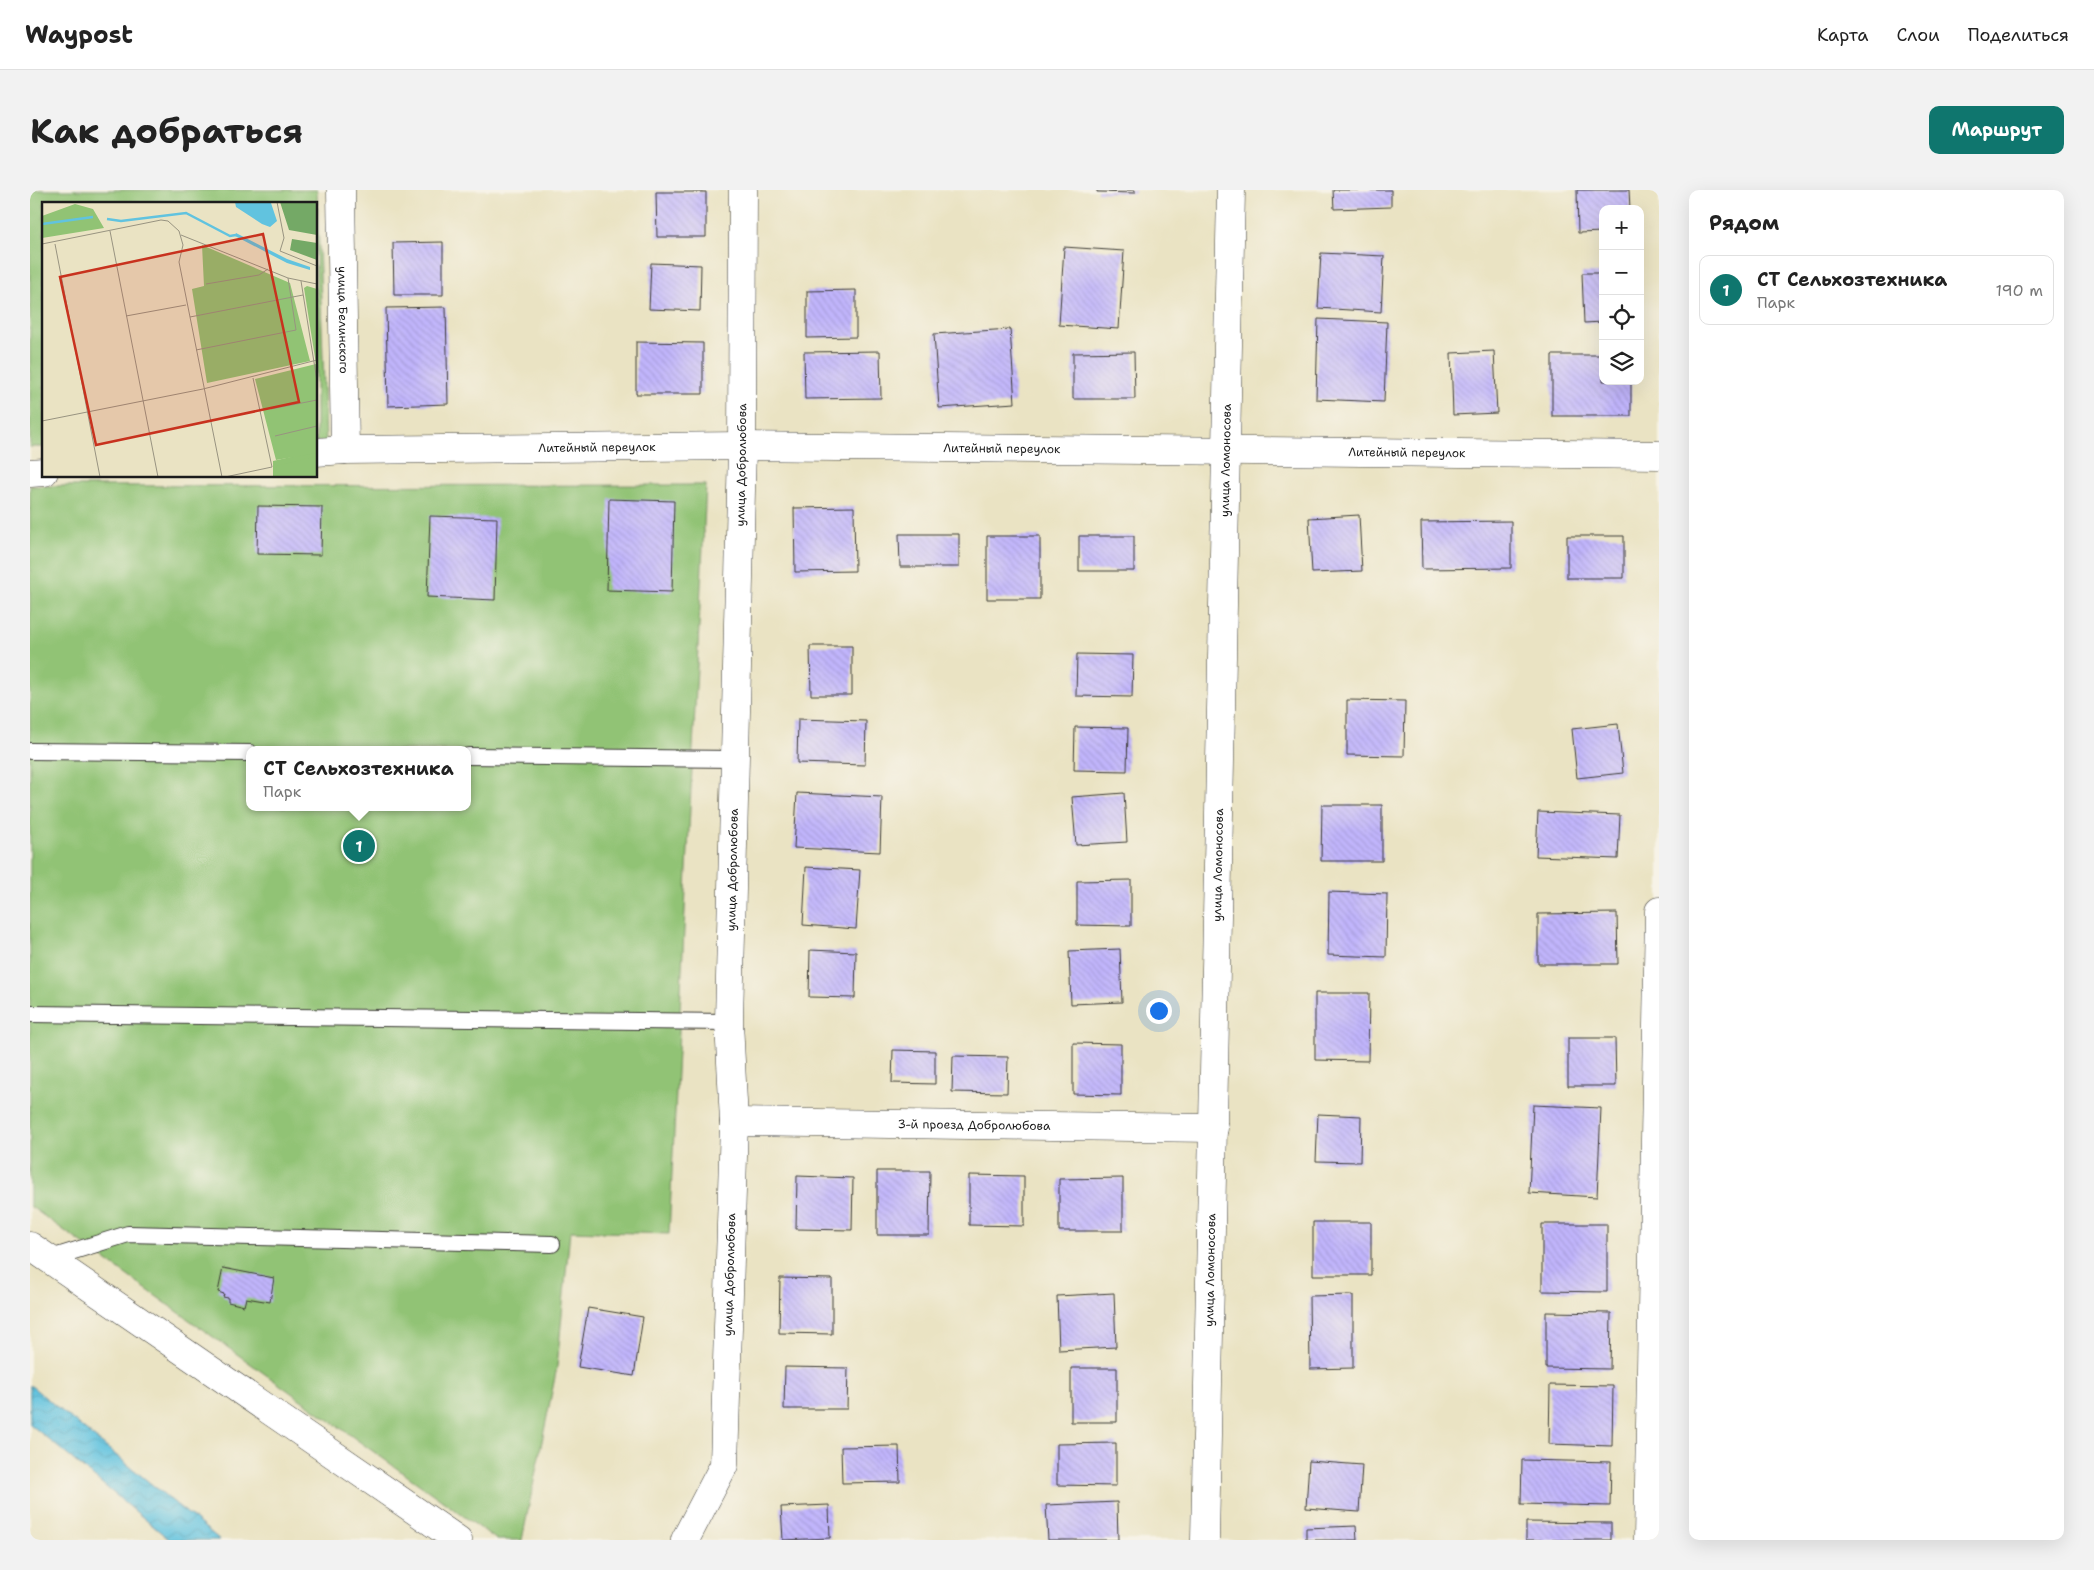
<!DOCTYPE html>
<html lang="ru">
<meta charset="utf-8">
<style>
:root{--surface:#fff;--page:#f2f2f2;--text:#222;--muted:#767676;--line:#e0e0e0;--accent:#0f766e}
body{margin:0;font-family:"Shantell Sans",sans-serif;background:var(--page);color:var(--text)}
.controls{position:absolute;right:15px;top:15px;display:grid;overflow:hidden;border-radius:10px;box-shadow:0 5px 20px #0002}
.controls button{width:45px;height:45px;display:grid;place-items:center;padding:0;border:0;border-bottom:1px solid var(--line);background:var(--surface);color:var(--text);font:25px sans-serif}
.you{position:absolute;left:1128px;top:820px;width:18px;height:18px;margin:-12px;border:4px solid #fff;border-radius:50%;background:#1a73e8;box-shadow:0 0 0 8px #1a73e833}
.badge{display:grid;place-items:center;width:32px;height:32px;border-radius:50%;background:var(--accent);color:#fff;font-size:16px;font-weight:700}
.pin{position:absolute;translate:-50% -50%;border:2px solid #fff;box-shadow:0 1px 5px #0006}
.popup{position:absolute;left:216px;top:556px;width:225px;height:65px;box-sizing:border-box;display:grid;place-content:center;border-radius:10px;background:var(--surface);filter:drop-shadow(0 1px 4px #0005);font-size:16px;white-space:nowrap;color:var(--muted)}
.popup b{font-size:19px;color:var(--text)}
.popup::after{content:'';position:absolute;left:50%;top:100%;margin-left:-10px;border:10px solid transparent;border-top-color:var(--surface)}
.list{margin:0;padding:0;list-style:none}
h2{display:flex;justify-content:space-between;align-items:center;height:65px;margin:0;padding:0 20px;font-size:21px}
h2 small{font-size:16px;font-weight:400;color:var(--muted)}
.list li{display:grid;grid-template-columns:32px 1fr auto;gap:15px;align-items:center;box-sizing:border-box;height:70px;margin:0 10px 10px;padding:0 10px;border:1px solid var(--line);border-radius:10px}
.list b{display:block;font-size:19px;white-space:nowrap}
.list p{margin:0;font-size:16px;white-space:nowrap;color:var(--muted)}
.list em{font-size:16px;font-style:normal;color:var(--muted)}
.icon{flex:none;width:28px;height:28px;fill:none;stroke:currentColor;stroke-width:2;stroke-linecap:round;stroke-linejoin:round}
.map{position:relative;flex:none;width:1629px;height:1350px;overflow:hidden;border-radius:10px}
header{display:flex;align-items:center;gap:30px;box-sizing:border-box;height:70px;padding:0 25px;background:var(--surface);border-bottom:1px solid var(--line)}
header strong{font-size:24px}
nav{display:flex;gap:28px;margin-inline-start:auto;font-size:18px}
.intro{display:flex;align-items:center;justify-content:space-between;box-sizing:border-box;height:120px;padding:0 30px}
h1{margin:0;font-size:35px}
.button{padding:12px 22px;border-radius:10px;background:var(--accent);color:#fff;font-size:18px;font-weight:700}
main{display:flex;gap:30px;padding:0 30px}
aside{flex:1;background:var(--surface);border-radius:10px;box-shadow:0 5px 20px #0002}
.map>svg:first-child{display:block}
.garden{fill:#91c374;stroke:#567048;fill-rule:evenodd}
.water{fill:url(#water-waves);stroke:#3e707e}
.building{fill:url(#building-back-hatch)}
.lines{fill:none;stroke-linecap:round;stroke-linejoin:round}
.lane-casing{stroke:#3b3a35;stroke-width:18}
.street-casing{stroke:#3b3a35;stroke-width:29}
.lane{stroke:#fff;stroke-width:16}
.street{stroke:#fff;stroke-width:28}
.labels{text-anchor:middle;stroke-width:4.5;stroke-linejoin:round;paint-order:stroke}
.street-label{font-size:12px;fill:#1c1c1c;stroke:#f7f3e8}
.inset-river{fill:none;stroke:#61c3df;stroke-width:2.5}
.inset-road{fill:none;stroke:#989380;stroke-width:1}
.view{fill:#c8321e;fill-opacity:0.15;stroke:#c8321e;stroke-width:2.5}
.inset-edge{fill:none;stroke:#1c1c1c;stroke-width:2.5}
</style>
<header>
<strong>Waypost</strong>
<nav><a>Карта</a><a>Слои</a><a>Поделиться</a></nav>
</header>
<div class="intro"><h1>Как добраться</h1><a class="button">Маршрут</a></div>
<main>
<div class="map">
<svg width="1629" height="1350" viewBox="0 0 1629 1350">
<defs>
<pattern id="water-waves" width="16" height="10" patternUnits="userSpaceOnUse" patternTransform="scale(1.25)"><rect width="16" height="10" fill="#61c3df"/><path d="M0 5q4-4 8 0t8 0" fill="none" stroke="#54a7bf"/></pattern>
<pattern id="building-back-hatch" width="6" height="6" patternUnits="userSpaceOnUse" patternTransform="scale(1.25)"><rect width="6" height="6" fill="#c1b5fc"/><path d="M-1 5l2 2M0 0l6 6M5-1l2 2" fill="none" stroke="#a59bd7"/></pattern>
</defs>
<rect width="100%" height="100%" fill="#f7f3e8"/>
<filter id="ink" filterUnits="userSpaceOnUse"><feTurbulence type="fractalNoise" baseFrequency=".02" numOctaves="2"/><feDisplacementMap in="SourceGraphic" scale="10" xChannelSelector="R" yChannelSelector="G"/><feConvolveMatrix kernelMatrix="1 2 1 2 8 2 1 2 1" color-interpolation-filters="sRGB"/></filter>
<filter id="wash" filterUnits="userSpaceOnUse"><feTurbulence type="fractalNoise" baseFrequency=".0096" numOctaves="4" result="noise"/><feDisplacementMap in="SourceGraphic" scale="20" xChannelSelector="R" yChannelSelector="G"/><feGaussianBlur stdDeviation="1.12" result="paint"/><feColorMatrix in="noise" values="0 0 0 0 0 0 0 0 0 0 0 0 0 0 0 0 0 1.4 0 .05"/><feComposite in="paint" operator="in"/></filter>
<g filter="url(#wash)">
<rect width="100%" height="100%" fill="#eae3c3"/>
<path class="garden" d="M0,0h287l9,252h-10v-238h-272v243h-14z
M676,295l-37,749 -99,-3 -13,136 -35,173h-25l-467,-334v-720zM220,560h218v57h-218z"/>
<path class="water" d="M0,1195l190,155h-50l-140,-116z"/>
<g id="blocks">
<path class="building" d="M1067,0h38v3l-38,-1z
M1303,0h58v17l-57,2z
M1547,0h52l1,19h-27v23l-25,1z
M626,2h50v45h-49z
M413,52v53h-49l-1,-52z
M1034,57l60,4 -5,78 -60,-4z
M1291,63l63,3 -3,56 -63,-4z
M621,73l50,2 -1,46 -51,-2z
M1552,83h21v49l-19,1z
M826,100v47l-49,1v-47z
M416,117l2,97 -60,2 -2,-98z
M1288,129l69,3 -3,80 -68,-3z
M980,139l5,74 -76,5 -5,-74z
M606,152l67,1v51h-67z
M850,161l1,47 -76,1 -1,-47z
M1464,161l3,62 -44,2 -2,-62z
M1104,162l1,47h-62v-46z
M1522,165h51v26h28v35h-79z
M579,309l65,2 -2,91 -65,-2z
M228,316l64,1 -1,48 -64,-1z
M824,317l1,64 -60,1 -1,-64z
M1329,325l3,56 -50,2 -3,-55z
M400,326l67,2 -2,82 -68,-3z
M1481,331v47l-89,1 -1,-47z
M869,344h60v33h-59z
M957,346h53v63h-53z
M1049,346h55v35h-55z
M1537,346h57v42h-57z
M780,456h42v49h-41z
M1047,464l56,1 -1,42 -56,-1z
M1317,510l58,1 -1,55 -57,-1z
M768,529l68,2 -1,44 -68,-2z
M1588,534l5,49 -46,5 -5,-49z
M1045,537l53,1 -1,43 -53,-1z
M767,603l85,4 -2,55 -86,-4z
M1094,603l3,49 -51,3 -4,-48z
M1292,615h60v56h-61z
M1508,622l82,3 -2,44 -82,-3z
M776,677l54,3 -4,59 -53,-4z
M1101,690v46l-54,-1v-44z
M1299,702l58,2 -1,63 -58,-2z
M1587,723l1,51h-80v-50z
M1090,759l2,53 -51,2 -2,-53z
M780,760l46,2 -1,46 -46,-1z
M1285,803h54l-1,68 -53,-1z
M1538,848h47l1,48h-48z
M1043,853l48,1v51l-48,-1z
M863,860l42,1v33l-43,-1z
M923,866l55,1 -1,36 -55,-1z
M1503,915l68,3 -4,89 -68,-4z
M1288,924l43,2 -1,46 -44,-1z
M847,981h53l-1,64h-52z
M939,985l55,1v50l-55,-1z
M767,986l56,2 -1,52 -56,-1z
M1093,988v53h-64v-52z
M1283,1032h58v53h-58z
M1512,1034h65v68l-65,-1z
M193,1078l51,10 -4,24 -24,-4 -2,8 -16,-4v-4l-5,-1 1,-3 -6,-2z
M750,1088l52,1v55l-53,-1z
M1084,1103l2,54 -57,3 -2,-54z
M1323,1105v73l-43,1 -1,-73z
M558,1118l55,9 -9,59 -56,-9z
M1516,1122l65,1 -1,56 -64,-1z
M755,1177l63,1 -1,41h-63z
M1041,1178h46v54h-46z
M1520,1195l63,1 -1,60 -63,-2z
M1086,1253v43l-59,-1v-41z
M869,1256l1,36 -58,1 -1,-36z
M1492,1270l89,2 -1,44 -89,-2z
M1279,1271l53,4 -3,47 -53,-4z
M1087,1312l1,38h-70l-2,-35z
M799,1315l1,33 -47,2 -2,-33z
M1496,1332l85,1v17h-85z
M1326,1336l1,14h-51v-12z"/>
</g>
</g>
<g filter="url(#ink)">
<use href="#blocks" fill-opacity="0" stroke="#3b3a35" stroke-width="1"/>
<g class="lines">
<g class="lane-casing">
<path id="lane" d="M0,561l220,2
M438,566l267,3
M0,824l699,8
M18,1069l80,-25 424,10"/>
</g>
<g class="street-casing">
<g id="street">
<path id="s1" d="M311,0l4,260"/>
<path id="s2" d="M286,262l29,-2 397,-4 917,9"/>
<path d="M0,283l14,-1"/>
<path id="s3" d="M704,932l480,6"/>
<path d="M0,1056l428,294"/>
<path id="s4" d="M655,1350l39,-75 10,-343 -5,-100 13,-576 1,-256"/>
<path id="s5" d="M1175,1350l26,-1350"/>
<path d="M1618,1350l11,-629"/>
</g>
</g>
<use href="#lane" class="lane"/>
<use href="#street" class="street"/>
</g>
</g>
<g class="labels">
<g class="street-label">
<text dy="4" stroke="none"><textPath href="#s1" startOffset="130">улица Белинского</textPath></text>
<text dy="4" stroke="none"><textPath href="#s2" startOffset="281">Литейный переулок</textPath></text>
<text dy="4" stroke="none"><textPath href="#s2" startOffset="686">Литейный переулок</textPath></text>
<text dy="4" stroke="none"><textPath href="#s2" startOffset="1091">Литейный переулок</textPath></text>
<text dy="4" stroke="none"><textPath href="#s5" startOffset="1080">улица Ломоносова</textPath></text>
<text dy="4" stroke="none"><textPath href="#s4" startOffset="1085">улица Добролюбова</textPath></text>
<text dy="4" stroke="none"><textPath href="#s5" startOffset="675">улица Ломоносова</textPath></text>
<text dy="4" stroke="none"><textPath href="#s4" startOffset="680">улица Добролюбова</textPath></text>
<text dy="4" stroke="none"><textPath href="#s3" startOffset="240">3-й проезд Добролюбова</textPath></text>
<text dy="4" stroke="none"><textPath href="#s5" startOffset="270">улица Ломоносова</textPath></text>
<text dy="4" stroke="none"><textPath href="#s4" startOffset="275">улица Добролюбова</textPath></text>
</g>
</g>
<g transform="translate(12 12)">
<rect width="275" height="275" fill="#eae3c3"/>
<path d="M33,2l18,5 11,19 -62,10v-22zM275,249v26h-44v-16z" fill="#91c374"/>
<path d="M238,0h37v33l-28,-5zM250,37l25,4v17l-27,-10z" fill="#74a966"/>
<path d="M275,254v21h-39l-2,-11z" fill="#91c374"/>
<path d="M160,43l88,38 20,78 -103,22 -15,-94 12,-3zM265,84l10,3v164l-41,7 -21,-81 61,-15 -12,-76z" fill="#91c374"/>
<path d="M193,0l36,1 6,18 -7,6 -8,-3 -26,-17zM194,31l51,26 23,8v3l-23,-7 -52,-27z" fill="#61c3df"/>
<path class="inset-river" d="M65,17l14,2 65,-8 44,23 6,-1M0,22l51,-7"/>
<path class="inset-road" d="M235,0l7,36 -4,13 37,15M68,29l48,246M139,33l107,43 29,6M0,42l119,-24 7,1 11,10 4,14 -4,17 43,215M13,42l45,233M259,79l16,100M164,82l53,-9 9,-6M84,114l60,-11M148,115l113,-22M154,148l100,-20 -8,-52M229,207l46,-9M0,219l161,-32 114,-29M233,234l42,-10M183,275l47,-10 -19,-89"/>
<path class="view" d="M221,32l36,168 -203,43 -36,-168z"/>
<rect width="275" height="275" class="inset-edge"/>
</g>
</svg>
<div class="controls">
<button>+</button>
<button>−</button>
<button><svg class="icon" aria-label="locate" viewBox="0 0 24 24"><circle cx="12" cy="12" r="6"/><path d="M12 2v4M12 18v4M2 12h4M18 12h4"/></svg></button>
<button><svg class="icon" aria-label="layers" viewBox="0 0 24 24"><path d="M12 4l9 5-9 5-9-5zM3 14l9 5 9-5"/></svg></button>
</div>
<div class="you"></div>
<div class="pin badge" style="left:329px;top:656px">1</div>
<div class="popup"><b>СТ Сельхозтехника</b>Парк</div>
</div>
<aside>
<h2>Рядом<small></small></h2>
<ul class="list">
<li><span class="badge">1</span><div><b>СТ Сельхозтехника</b><p>Парк</p></div><em>190 m</em></li>
</ul>
</aside>
</main>
